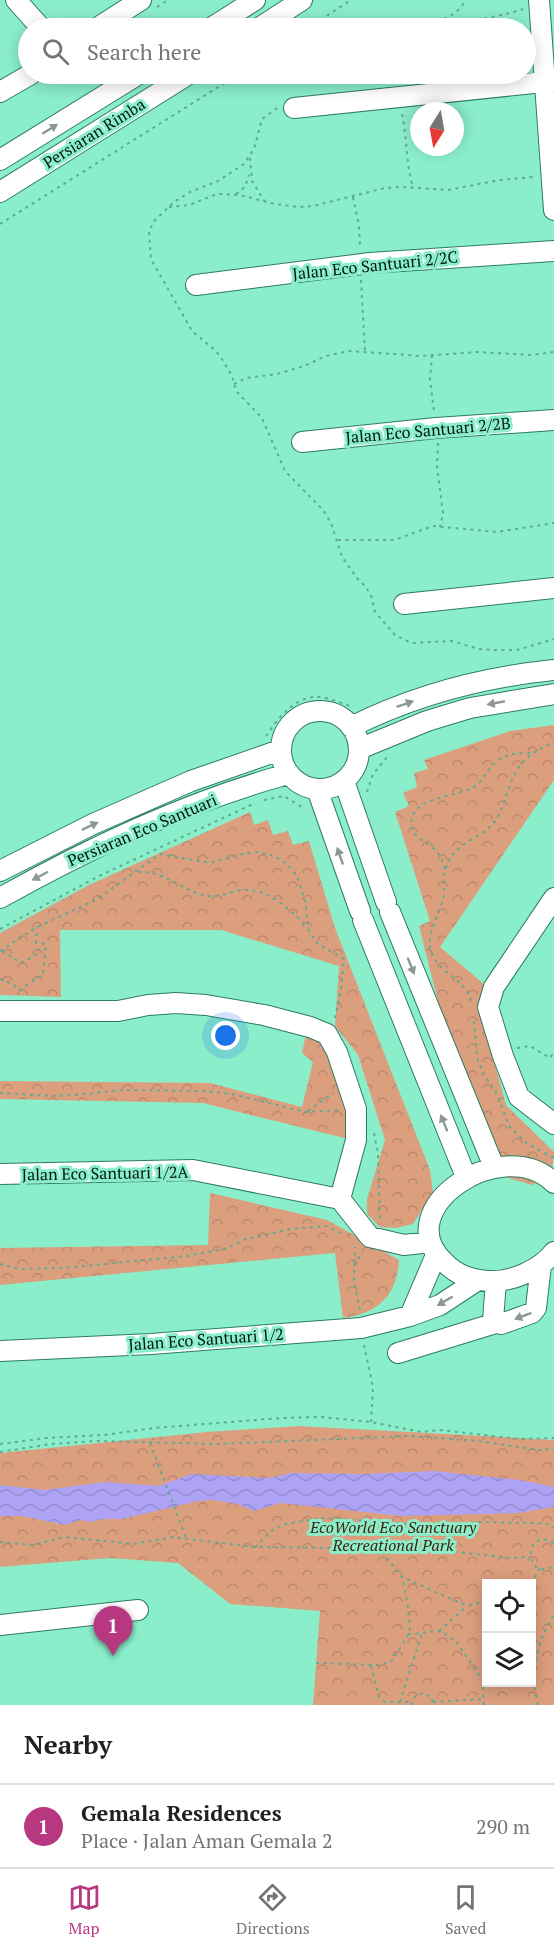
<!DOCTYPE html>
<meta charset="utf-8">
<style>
:root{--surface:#fff;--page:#f6f6f6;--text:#202124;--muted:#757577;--line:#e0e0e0;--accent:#b73781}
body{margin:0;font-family:"PT Serif",serif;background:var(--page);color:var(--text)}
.controls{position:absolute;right:18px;bottom:18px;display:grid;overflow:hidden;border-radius:0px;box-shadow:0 3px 15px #0003}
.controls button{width:54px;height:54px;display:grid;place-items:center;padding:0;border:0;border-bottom:2px solid var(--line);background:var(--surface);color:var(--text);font:30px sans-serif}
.compass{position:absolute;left:410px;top:102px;width:54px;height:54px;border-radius:50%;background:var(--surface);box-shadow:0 3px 15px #0003;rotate:191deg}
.you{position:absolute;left:226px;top:1036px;width:21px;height:21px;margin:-15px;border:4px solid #fff;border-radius:50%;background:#1a73e8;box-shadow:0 0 0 9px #1a73e833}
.badge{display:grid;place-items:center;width:39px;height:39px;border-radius:50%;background:var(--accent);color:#fff;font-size:20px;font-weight:700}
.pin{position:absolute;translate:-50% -50px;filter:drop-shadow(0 2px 3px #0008)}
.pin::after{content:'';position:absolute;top:32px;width:21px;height:18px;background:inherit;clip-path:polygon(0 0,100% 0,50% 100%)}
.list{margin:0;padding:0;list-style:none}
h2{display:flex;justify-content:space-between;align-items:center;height:78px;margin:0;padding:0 24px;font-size:26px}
h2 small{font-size:20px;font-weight:400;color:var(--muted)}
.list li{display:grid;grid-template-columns:39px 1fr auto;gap:18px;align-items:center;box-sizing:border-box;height:84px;padding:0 24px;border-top:2px solid var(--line)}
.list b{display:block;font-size:22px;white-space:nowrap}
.list p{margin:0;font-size:20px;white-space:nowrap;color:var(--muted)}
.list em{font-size:20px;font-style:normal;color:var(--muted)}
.icon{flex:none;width:33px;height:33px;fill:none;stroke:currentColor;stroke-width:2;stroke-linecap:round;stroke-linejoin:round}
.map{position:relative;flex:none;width:554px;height:1705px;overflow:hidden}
.search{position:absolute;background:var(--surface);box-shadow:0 3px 15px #0003;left:18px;right:18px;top:18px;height:66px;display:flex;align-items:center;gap:15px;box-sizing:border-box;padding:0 21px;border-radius:33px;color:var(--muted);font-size:22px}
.sheet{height:162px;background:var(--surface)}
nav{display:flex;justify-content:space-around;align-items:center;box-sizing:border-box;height:84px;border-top:2px solid var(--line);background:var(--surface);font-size:16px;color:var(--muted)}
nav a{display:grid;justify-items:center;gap:3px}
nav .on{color:var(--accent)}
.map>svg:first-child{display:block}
.park{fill:url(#park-crowns);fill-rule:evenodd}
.water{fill:url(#water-waves)}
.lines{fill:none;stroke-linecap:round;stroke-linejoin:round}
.minor-casing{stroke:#2d7b62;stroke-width:22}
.path{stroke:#5faa90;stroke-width:2;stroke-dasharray:3 4.5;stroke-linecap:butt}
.minor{stroke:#fff;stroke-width:20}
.oneway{fill:#8c9893}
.labels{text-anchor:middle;stroke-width:6;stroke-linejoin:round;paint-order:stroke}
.street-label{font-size:16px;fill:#001910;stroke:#8beecb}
.park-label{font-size:16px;font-style:italic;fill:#43220f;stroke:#8beecb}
</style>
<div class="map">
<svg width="554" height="1705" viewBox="0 0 554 1705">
<defs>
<pattern id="park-crowns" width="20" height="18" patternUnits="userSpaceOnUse" patternTransform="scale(1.5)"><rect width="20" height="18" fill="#dc9f7e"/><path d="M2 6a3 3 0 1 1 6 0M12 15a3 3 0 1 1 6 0" fill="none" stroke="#bb886c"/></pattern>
<pattern id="water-waves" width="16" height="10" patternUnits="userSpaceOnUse" patternTransform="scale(1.5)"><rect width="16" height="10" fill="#ada2f4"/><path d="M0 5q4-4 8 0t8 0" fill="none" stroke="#938bd0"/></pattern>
</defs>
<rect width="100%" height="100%" fill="#8beecb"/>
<path class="park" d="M554,725v55l-114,167 45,38 -6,21 27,99 48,47c0,17 -6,24 -21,33l-39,-11 -18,-22 -57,-226 11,-5 -35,-109 14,-6 -6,-13 14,-6 -3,-14 14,-4 -4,-9 86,-29z
M250,812l4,13 14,-5 5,15 15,-4 5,14 16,-4 26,87 95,242 3,22 -20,32 -17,4 -16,-1 -13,-13v-15l18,-59 -27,-85 -23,-29 4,-60 -118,-36h-161l1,67 -61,-2v-62l89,-48z
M306,1034l19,10 26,81 -3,14 -145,-36 -203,-4v-18l210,2 92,24 11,-45 -11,-9z
M210,1193l117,27 72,40c-2,36 -22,54 -56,58l-8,-65 -335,32v-37l208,-3z
M299,1426l255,14v265h-241l7,-94 -90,-7 -52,-41 -68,-5 -110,9v-114l207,-21zM486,1584h46v98h-46z"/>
<path class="water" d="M434,1471l86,9 34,7v20l-36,6 -116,3 -122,-13 -26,8 -17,-7 -24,-4 -15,1 -76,18h-20l-10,3 -12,-2 -15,5 -43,-9h-22v-31l44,5 62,-8 52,4 34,-12 77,4 23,-5 72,1z"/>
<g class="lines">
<g class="minor-casing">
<path id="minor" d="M16,0l25,28
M539,0l15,210
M97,28l44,-28
M211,28l44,-28
M259,28l43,-28
M0,92l31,-18
M294,108l260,-27
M0,160l139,-86
M0,192l189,-118
M196,285l174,-22 184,-12
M302,442l134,-14 118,-8
M404,604l150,-16
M281 750a39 39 0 1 1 78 0a39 39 0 1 1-78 0Z
M351,727c64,-32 133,-50 203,-57
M359,749l68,-28 43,-13 84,-14
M344,781l42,121
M317,789l43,122
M0,871l93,-47 98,-43 89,-31
M0,898c89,-50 189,-97 288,-124
M554,898l-60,89 -6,20 15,49 16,41 35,27
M390,912l104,255
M363,920l103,257
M0,1011h118l30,-6 28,-2 30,2 58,10 46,12 17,7 10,18 19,57v31l-16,59
M0,1174l193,-4 147,29 30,38 34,8 26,-3
M554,1183c-51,-51 -167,26 -110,79 13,13 26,18 45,19 23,1 51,-11 65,-29
M496,1281l-3,39 8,4 31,-11 4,-5 5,-43
M410,1316l26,-61
M0,1351l151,-7 210,-16 49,-12 30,-11 38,-25
M398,1353l98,-30
M0,1625l138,-15"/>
</g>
<path class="path" d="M157,7l11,-7
M432,23c31,-1 61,-4 91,-14
M308,28l43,-28
M400,28c25,-10 49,0 66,-28
M394,74l1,8
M372,83l8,-9
M277,108l-15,11 -8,30 -10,15 -26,17 -28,11 -16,10 -19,18 -6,11 2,28 41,72 23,19 7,9 10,17 4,15 26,27 23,53 38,39 8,13 11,34 15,21 9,9 6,11 3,14 20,23 16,8 40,-2 28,8 14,1h24l37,-11
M402,114c5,25 4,49 11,74
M250,158l2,23 13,21
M236,194l9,-7 4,-12
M353,197l6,29 1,21
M169,207l20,-2 28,-11 23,1 35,9 23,3 15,-1 72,-18 17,-1 46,3 52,-10 33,-3
M0,224l239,-150
M361,280l4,72
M432,355l-2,25 4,31
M234,384l12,-6 31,-4 27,-8 22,-10 23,-5 72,5 56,-4 55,3 22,-3
M438,443l-1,24 6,46 -3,14
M338,540h56l39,-14 64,6 57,-9
M266,736c13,-19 32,-45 60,-38 9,2 18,6 27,9
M367,792l6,-18 15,-18
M264,800l20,-4 21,13
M445,869c-2,-6 -4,-12 -8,-17 -7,-10 -22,-11 -25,-25 -6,-29 42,-30 60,-39 13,-7 16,-22 28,-29 8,-6 22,-6 31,-6
M138,872c22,-2 42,16 64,23 15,4 27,-3 40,-5 28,-2 48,20 66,38
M0,929l99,-53 154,-72
M0,951l37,-24 59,-27 64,-46 50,9 36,-10 13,-1 15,4 13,8 10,12 8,25 4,31 9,12 26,15 -3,30 -6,29
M2,951l19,12 18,-10 -3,-11
M0,979l13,5 6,6 24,-16 3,-30 -10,-2 1,-15
M471,1001c-5,-23 -37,-29 -41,-54 -2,-16 12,-38 14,-53 1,-8 -1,-16 1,-23 1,-5 5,-13 8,-17 12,-14 33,-19 43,-34 6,-10 9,-20 12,-30 10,-28 20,-36 46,-48
M474,1021l3,36 6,16 14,21 12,32 17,17 28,15
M517,1048l13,-2 20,12 4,-6
M0,1093l52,3 24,-1 45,-5 81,1 30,3 74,18 33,-2
M308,1111l25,-18
M374,1133l4,21 2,66
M354,1263l1,-16
M0,1264l19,5 44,-1 123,-12 39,-7 21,-10 45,-10 35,-3 19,9
M360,1310l-6,-29v-15l8,-14
M364,1345l9,42 -2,35
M150,1443l36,95
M0,1444l46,-6 58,-3 50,-7 127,-10 40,-1 50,5 50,10 19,-2 79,9 35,-1
M0,1452l51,-8 46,-3 121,3 192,-8 68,5 62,9 14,-1
M0,1542l33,3 31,-8 69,7 40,-7 82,10 94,1 51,4 30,-3 82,9 18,-1
M554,1543c-31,-18 -31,40 0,23
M255,1547l19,-18 11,-5 38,-6 104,7 52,-3 58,1 10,1 7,4
M382,1552l20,25 65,29 19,-5
M531,1584l9,-16
M439,1631l28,-25
M408,1634c12,0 24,-4 36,-2l4,5 7,3 29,42
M316,1663l62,2 13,-3c6,-10 13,-19 18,-29 3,-7 -4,-46 -7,-56
M371,1666l8,31 6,5h26
M400,1702l22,-69
M433,1702l51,-3
M411,1705l5,-10 8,-2 8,5 1,7
M484,1705l-1,-14 3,-26
M538,1705c-8,-33 -2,-62 16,-90"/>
<use href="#minor" class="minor"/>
</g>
<defs><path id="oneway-solid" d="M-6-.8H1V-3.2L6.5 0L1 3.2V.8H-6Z" transform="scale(1.5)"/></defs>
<g class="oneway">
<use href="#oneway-solid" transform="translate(50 129) rotate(-32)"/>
<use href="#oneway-solid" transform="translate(496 703) rotate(169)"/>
<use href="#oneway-solid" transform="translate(405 704) rotate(-19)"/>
<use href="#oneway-solid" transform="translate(90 826) rotate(-25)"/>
<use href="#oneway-solid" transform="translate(340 856) rotate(-109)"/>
<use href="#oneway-solid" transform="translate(40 876) rotate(152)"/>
<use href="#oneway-solid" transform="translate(411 966) rotate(68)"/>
<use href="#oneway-solid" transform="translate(444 1123) rotate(-112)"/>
<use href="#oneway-solid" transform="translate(445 1301) rotate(150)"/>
<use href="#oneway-solid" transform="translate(523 1316) rotate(159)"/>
</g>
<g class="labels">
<g class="street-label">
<text transform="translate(94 133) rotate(-32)" y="6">Persiaran Rimba</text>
<text transform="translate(375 265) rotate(-6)" y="6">Jalan Eco Santuari 2/2C</text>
<text transform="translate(428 430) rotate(-5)" y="6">Jalan Eco Santuari 2/2B</text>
<text transform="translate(142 830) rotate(-23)" y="6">Persiaran Eco Santuari</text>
<text transform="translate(105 1173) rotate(-1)" y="6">Jalan Eco Santuari 1/2A</text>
<text transform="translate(206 1339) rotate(-4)" y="6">Jalan Eco Santuari 1/2</text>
</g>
<g class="park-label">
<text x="393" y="1533">EcoWorld Eco Sanctuary<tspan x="393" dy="18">Recreational Park</tspan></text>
</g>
</g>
</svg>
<div class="controls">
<button><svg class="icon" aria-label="locate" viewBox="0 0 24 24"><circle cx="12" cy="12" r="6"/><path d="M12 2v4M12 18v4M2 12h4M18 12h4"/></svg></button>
<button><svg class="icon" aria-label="layers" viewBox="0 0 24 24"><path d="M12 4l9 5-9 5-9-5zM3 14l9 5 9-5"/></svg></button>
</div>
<svg class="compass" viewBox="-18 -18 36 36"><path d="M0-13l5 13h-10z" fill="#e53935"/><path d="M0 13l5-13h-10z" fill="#757577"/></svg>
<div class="you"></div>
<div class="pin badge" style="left:113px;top:1656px">1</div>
<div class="search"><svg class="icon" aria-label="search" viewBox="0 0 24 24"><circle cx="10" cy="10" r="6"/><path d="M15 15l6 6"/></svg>Search here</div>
</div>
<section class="sheet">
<h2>Nearby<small></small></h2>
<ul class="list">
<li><span class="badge">1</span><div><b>Gemala Residences</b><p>Place · Jalan Aman Gemala 2</p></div><em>290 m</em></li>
</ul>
</section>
<nav>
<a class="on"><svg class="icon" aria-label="map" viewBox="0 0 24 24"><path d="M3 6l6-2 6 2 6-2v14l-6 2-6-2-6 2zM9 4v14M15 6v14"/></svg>Map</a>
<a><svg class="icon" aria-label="directions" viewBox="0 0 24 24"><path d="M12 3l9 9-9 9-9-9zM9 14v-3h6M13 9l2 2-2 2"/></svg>Directions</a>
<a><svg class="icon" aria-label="saved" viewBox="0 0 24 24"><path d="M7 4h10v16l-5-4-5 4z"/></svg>Saved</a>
</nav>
